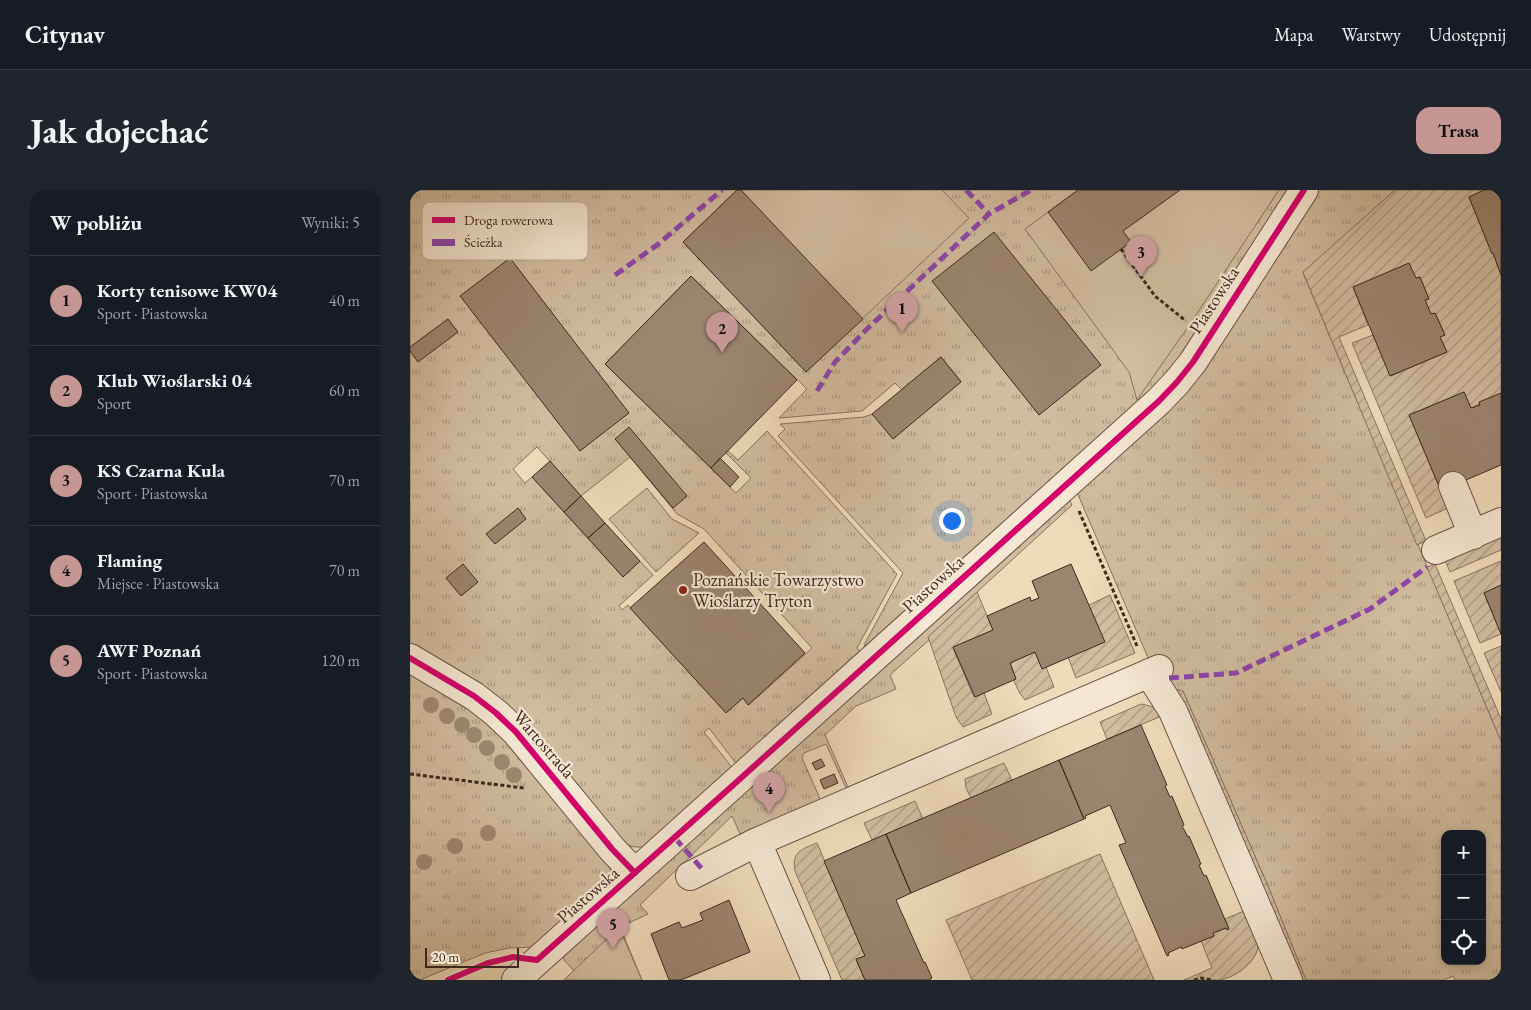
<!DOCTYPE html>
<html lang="pl">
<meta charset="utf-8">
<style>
:root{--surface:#171b24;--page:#20242c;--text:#f1f3f6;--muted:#9ea1a6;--line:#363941;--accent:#c59692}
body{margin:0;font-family:"EB Garamond",serif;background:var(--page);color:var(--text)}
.controls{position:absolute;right:15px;bottom:15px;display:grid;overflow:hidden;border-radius:10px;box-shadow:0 2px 8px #0003}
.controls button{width:45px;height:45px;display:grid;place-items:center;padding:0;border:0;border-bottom:1px solid var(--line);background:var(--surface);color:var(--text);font:25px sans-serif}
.scale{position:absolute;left:15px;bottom:12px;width:94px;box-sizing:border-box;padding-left:5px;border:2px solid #3f291e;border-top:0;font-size:14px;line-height:18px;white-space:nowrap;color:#3f291e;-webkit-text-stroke:4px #f5e7d2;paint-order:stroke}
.you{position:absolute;left:541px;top:330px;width:18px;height:18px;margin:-12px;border:4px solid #fff;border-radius:50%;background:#1a73e8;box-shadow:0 0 0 8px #1a73e833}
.badge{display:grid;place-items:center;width:32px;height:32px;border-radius:50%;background:var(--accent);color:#111;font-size:16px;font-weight:700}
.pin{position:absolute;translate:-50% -41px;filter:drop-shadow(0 1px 2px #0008)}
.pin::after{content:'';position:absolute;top:26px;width:18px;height:15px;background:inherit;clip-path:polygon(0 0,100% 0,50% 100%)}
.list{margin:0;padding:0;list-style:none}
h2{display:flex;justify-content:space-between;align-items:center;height:65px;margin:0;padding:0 20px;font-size:21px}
h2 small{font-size:16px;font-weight:400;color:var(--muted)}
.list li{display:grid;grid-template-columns:32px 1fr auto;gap:15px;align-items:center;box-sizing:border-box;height:90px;padding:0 20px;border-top:1px solid var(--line)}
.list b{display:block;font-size:19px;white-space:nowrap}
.list p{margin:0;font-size:16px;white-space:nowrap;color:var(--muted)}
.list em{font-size:16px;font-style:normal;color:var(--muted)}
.icon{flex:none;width:28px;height:28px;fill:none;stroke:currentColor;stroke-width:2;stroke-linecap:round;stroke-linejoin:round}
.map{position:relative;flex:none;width:1091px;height:790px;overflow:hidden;border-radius:15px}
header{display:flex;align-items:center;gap:30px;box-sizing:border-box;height:70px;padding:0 25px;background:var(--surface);border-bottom:1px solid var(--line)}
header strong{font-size:24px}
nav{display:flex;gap:28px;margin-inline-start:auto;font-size:18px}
.intro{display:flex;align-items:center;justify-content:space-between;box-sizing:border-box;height:120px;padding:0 30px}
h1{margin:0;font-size:35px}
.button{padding:12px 22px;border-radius:15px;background:var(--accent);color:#111;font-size:18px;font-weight:700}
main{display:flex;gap:30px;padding:0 30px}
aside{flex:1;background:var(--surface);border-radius:15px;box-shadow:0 2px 8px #0003}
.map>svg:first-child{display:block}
.grass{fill:url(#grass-tufts);stroke:#88725e;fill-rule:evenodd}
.park{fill:#d1bc9f;stroke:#88725e}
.garden{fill:url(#garden-furrows);stroke:#88725e}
.building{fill:#9b856f;stroke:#3f291e}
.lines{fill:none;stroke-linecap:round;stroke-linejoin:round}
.minor-casing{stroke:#6b5545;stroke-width:30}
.path{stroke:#3f291e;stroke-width:3;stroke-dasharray:4 2.5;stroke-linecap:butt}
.minor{stroke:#f5e7d2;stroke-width:28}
.quiet{stroke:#8e44ad;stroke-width:5;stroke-dasharray:10 5;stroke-linecap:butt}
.cycleway-casing{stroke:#f5e7d2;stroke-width:9}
.cycleway{stroke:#d6006c;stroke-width:6}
.tree{fill:#9e8972}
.poi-dot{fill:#8f2418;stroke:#f5e7d2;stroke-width:2}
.labels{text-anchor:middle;stroke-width:4.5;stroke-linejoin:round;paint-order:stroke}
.street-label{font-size:18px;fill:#3f291e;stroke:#f5e7d2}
.poi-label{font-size:18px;fill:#3f291e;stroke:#f5e7d2;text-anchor:start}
.key{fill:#f5e7d2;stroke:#beae9c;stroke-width:1}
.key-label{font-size:14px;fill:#3f291e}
</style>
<header>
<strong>Citynav</strong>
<nav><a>Mapa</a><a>Warstwy</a><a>Udostępnij</a></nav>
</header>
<div class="intro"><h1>Jak dojechać</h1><a class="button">Trasa</a></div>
<main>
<aside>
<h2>W pobliżu<small>Wyniki: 5</small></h2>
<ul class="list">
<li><span class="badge">1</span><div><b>Korty tenisowe KW04</b><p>Sport · Piastowska</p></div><em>40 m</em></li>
<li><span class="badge">2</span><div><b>Klub Wioślarski 04</b><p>Sport</p></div><em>60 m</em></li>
<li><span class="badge">3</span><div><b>KS Czarna Kula</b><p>Sport · Piastowska</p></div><em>70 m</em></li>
<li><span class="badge">4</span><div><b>Flaming</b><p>Miejsce · Piastowska</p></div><em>70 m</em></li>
<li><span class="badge">5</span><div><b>AWF Poznań</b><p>Sport · Piastowska</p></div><em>120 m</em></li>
</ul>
</aside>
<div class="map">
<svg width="1091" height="790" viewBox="0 0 1091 790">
<defs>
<pattern id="grass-tufts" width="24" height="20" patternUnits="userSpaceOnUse" patternTransform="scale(1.25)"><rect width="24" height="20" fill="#d1bc9f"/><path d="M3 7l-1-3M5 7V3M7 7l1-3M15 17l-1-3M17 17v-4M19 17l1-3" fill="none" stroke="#ab9981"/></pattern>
<pattern id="garden-furrows" width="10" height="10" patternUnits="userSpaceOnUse" patternTransform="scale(1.25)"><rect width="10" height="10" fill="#d1bc9f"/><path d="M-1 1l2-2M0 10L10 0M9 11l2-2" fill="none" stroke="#ab9981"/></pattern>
</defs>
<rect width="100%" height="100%" fill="#efdab9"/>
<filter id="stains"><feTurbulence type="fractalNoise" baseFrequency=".004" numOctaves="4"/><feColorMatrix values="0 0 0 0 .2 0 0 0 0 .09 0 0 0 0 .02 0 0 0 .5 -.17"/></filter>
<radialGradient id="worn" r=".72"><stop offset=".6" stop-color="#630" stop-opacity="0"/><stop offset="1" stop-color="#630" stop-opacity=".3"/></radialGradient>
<path class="grass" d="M0,0h882l-122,184 -303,275 -3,-4 39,-72 -125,-137 7,-7 -5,-5 84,-7 8,-3 21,25 68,-58 -20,-24 -39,33 -7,-7 -33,28 -83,7 28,-29 -116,-113 -86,88 131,129 15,-15 -25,-25 2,-2 10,9 29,-29 130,143 -40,74 5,6 -124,112 -29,-38 -5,4 30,38 -86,75c-11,4 -18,2 -29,-4l-209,-194zM127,257l44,49 49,-39 47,57 27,15 108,119 -63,57 -6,-7 -17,15 -98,-108 -6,5 -3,-4 34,-31 -13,-14 -17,16 -91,-100 -7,6 -12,-14z
M906,0h79l-92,83 198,468v239h-46l-2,-4 -9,4h-138l-38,-94 -85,-195 -9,-2 -15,-34 -10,5 -73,-170zM1035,644h37v127h-37z
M237,298l25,31 27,14 -43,39 -47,-53z
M658,307l4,8 -144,132 1,3 -39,35 6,14 -40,17 -31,29 23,52 79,-34 1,2 -81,35 -21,-46 -22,9 -2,5 19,43 -80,35 -9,-20 -92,89 8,9 -28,13 22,53h-78l10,-9 -10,-11 -1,-6z
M0,479l79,51 121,143 1,9 -2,8 -74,67 -26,1 -24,5 -65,27h-10z"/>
<path class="park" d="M327,0h205l27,28 -163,154 -123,-130z
M668,0h201l-89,134 -53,76 -8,-28 -104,-143z
M209,737l23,53h-78z"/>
<path class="garden" d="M985,0h89l-15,7 23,56h1l8,22v118l-30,15 -7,-16 -55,23 39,93 -22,10 -74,-175 21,-8 18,41 56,-24 -7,-15 5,-2 -10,-22 -4,1 -6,-14 4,-1 -9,-22 -4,1 -7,-14 -56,23 15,38 -29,12 87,204 -9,4 -114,-273z
M1091,346v14l-51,22 -5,-12z
M1091,371v24l-17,8 17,41 -21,9 -26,-62z
M1025,374l66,155v22l-74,-174z
M567,402l16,38 -40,18 21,49 10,-4 8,21 -29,13 -7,-10 -28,-80z
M700,405l25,58 -59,25 -8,-21 21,-52z
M1091,456v46l-17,-39z
M625,462l7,16 4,-1 8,20 -29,13 -6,-8 -5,-11 2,-2 -6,-16z
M764,499l9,2 85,195 38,94h-7z
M731,514c10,2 16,3 23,11l-57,24 -7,-17z
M594,573l8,17 -41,18 -5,-10 -1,-9z
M505,611l8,18 -51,21 -8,-17z
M407,653l48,113 -9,4 9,20h-23l-47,-109c-4,-19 7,-22 22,-28z
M690,664l54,126h-182l-26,-60z
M834,721c4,8 12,20 14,28 4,20 -22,39 -39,41 -11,0 -24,0 -35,0l28,-12 -11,-27 13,-5 -1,-3 13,-5 1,2 2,-1 -4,-10z"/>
<path class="building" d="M327,0h4l122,129 -57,53 -123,-130z
M668,0h102l-57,41 8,11 -40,29 -43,-59z
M1074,0h17v85l-8,-22 -1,1 -23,-57z
M584,42l107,133 -62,50 -107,-134z
M100,68l119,155 -49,38 -120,-155z
M999,73l7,15 4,-1 9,22 -4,1 6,14 4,-1 10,22 -5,2 7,15 -57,24 -37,-89z
M281,86l106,104 -86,88 -106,-104z
M38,129l10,13 -40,30 -8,-11v-4z
M531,167l20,25 -68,57 -21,-25z
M1054,202l7,16 9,-3 -1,-3 22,-9v72l-35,15 1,1 -1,1 -1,-2 -24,11 -32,-76z
M219,237l58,69 -14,12 -58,-69z
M310,268l19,19 -9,10 -19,-19z
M140,271l31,35 -17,16 -32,-35z
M171,306l24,27 -17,15 -24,-26z
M108,318l8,11 -31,25 -9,-10z
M195,333l35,38 -17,16 -35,-39z
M294,352l101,111 -57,52 -5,-7 -17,15 -96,-105z
M53,374l15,18 -17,14 -15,-18z
M661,374l34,78 -63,27 -7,-17 -25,11 6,16 -41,18 -22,-50 40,-17 -6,-14 43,-19 1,4 8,-3 -7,-17z
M1091,395v49l-17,-41z
M731,535l26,60 -2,1 5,11 2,-1 12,29 -2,1 6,11 1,-1 12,28 -2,1 5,11 2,-1 23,54 -2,1 -1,-2 -13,5 1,3 -32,13 -1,-2 -13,6 1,2 -2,1 -48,-111 7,-2 -16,-38 -25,11 1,2 -2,1 -25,-59z
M411,569l4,7 -9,4 -4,-7z
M649,570l25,59 -173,74 -25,-59z
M424,584l4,9 -14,6 -4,-9z
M476,644l25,59 -15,7 28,63 1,-1 7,16 -2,1v1h-65l-9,-21 9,-3 -41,-95z
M319,710l21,52 -69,28h-12l-18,-46 28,-12 3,6 21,-8 -3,-7z"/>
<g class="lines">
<g class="minor-casing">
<path id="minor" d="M1043,296l20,49
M1026,360l65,-28
M0,468l64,38 22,17 20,19 96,117 23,24
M739,483l24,38 115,269
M347,652l59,138
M280,686l67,-34 402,-173
M106,790l643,-579 18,-19 16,-20 111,-172"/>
</g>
<path class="path" d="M711,59l34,47 31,25
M669,321l58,135
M0,584l114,14
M784,790l7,-2 11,2"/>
<use href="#minor" class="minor"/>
<path class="quiet" d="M556,0l23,24
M205,85l42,-30 65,-55
M407,201l18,-29 32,-33 122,-115 42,-24
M759,488l67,-5 134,-64 57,-42
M265,648l28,32"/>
<g class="cycleway-casing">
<path id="cycleway" d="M0,468l64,38 22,17 20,19 96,117 23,24
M38,790l40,-17 25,-6 24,3 194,-173 428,-386 18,-19 16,-20 111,-172"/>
</g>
<use href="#cycleway" class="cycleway"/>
</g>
<g class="tree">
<circle cx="21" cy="515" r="8"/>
<circle cx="37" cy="526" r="8"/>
<circle cx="52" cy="535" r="8"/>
<circle cx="64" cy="545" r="8"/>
<circle cx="77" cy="558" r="8"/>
<circle cx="92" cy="572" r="8"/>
<circle cx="104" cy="585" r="8"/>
<circle cx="78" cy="643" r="8"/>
<circle cx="45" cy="656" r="8"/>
<circle cx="14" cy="672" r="8"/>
</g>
<circle class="poi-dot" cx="273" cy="400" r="5"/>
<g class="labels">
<g class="street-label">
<text transform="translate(804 110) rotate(-57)" y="6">Piastowska</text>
<text transform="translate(523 394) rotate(-42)" y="6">Piastowska</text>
<text transform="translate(134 554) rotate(49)" y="6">Wartostrada</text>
<text transform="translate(178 705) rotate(-41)" y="6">Piastowska</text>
</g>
<g class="poi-label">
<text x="283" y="396">Poznańskie Towarzystwo<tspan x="283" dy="21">Wioślarzy Tryton</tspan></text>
</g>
</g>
<rect x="12" y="12" width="166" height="58" rx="8" class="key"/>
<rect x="22" y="27" width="23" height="6" fill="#d6006c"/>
<rect x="22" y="49" width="23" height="7" fill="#8e44ad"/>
<g class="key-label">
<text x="54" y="35">Droga rowerowa</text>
<text x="54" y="57">Ścieżka</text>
</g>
<rect width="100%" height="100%" filter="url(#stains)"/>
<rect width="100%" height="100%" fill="url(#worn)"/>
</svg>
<div class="controls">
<button>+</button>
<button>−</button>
<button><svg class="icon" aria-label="locate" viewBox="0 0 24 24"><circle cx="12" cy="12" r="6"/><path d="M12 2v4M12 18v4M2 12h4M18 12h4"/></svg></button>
</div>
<div class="scale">20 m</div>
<div class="you"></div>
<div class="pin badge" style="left:492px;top:143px">1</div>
<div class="pin badge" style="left:312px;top:163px">2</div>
<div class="pin badge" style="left:731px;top:87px">3</div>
<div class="pin badge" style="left:359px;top:623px">4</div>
<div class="pin badge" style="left:203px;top:759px">5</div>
</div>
</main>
